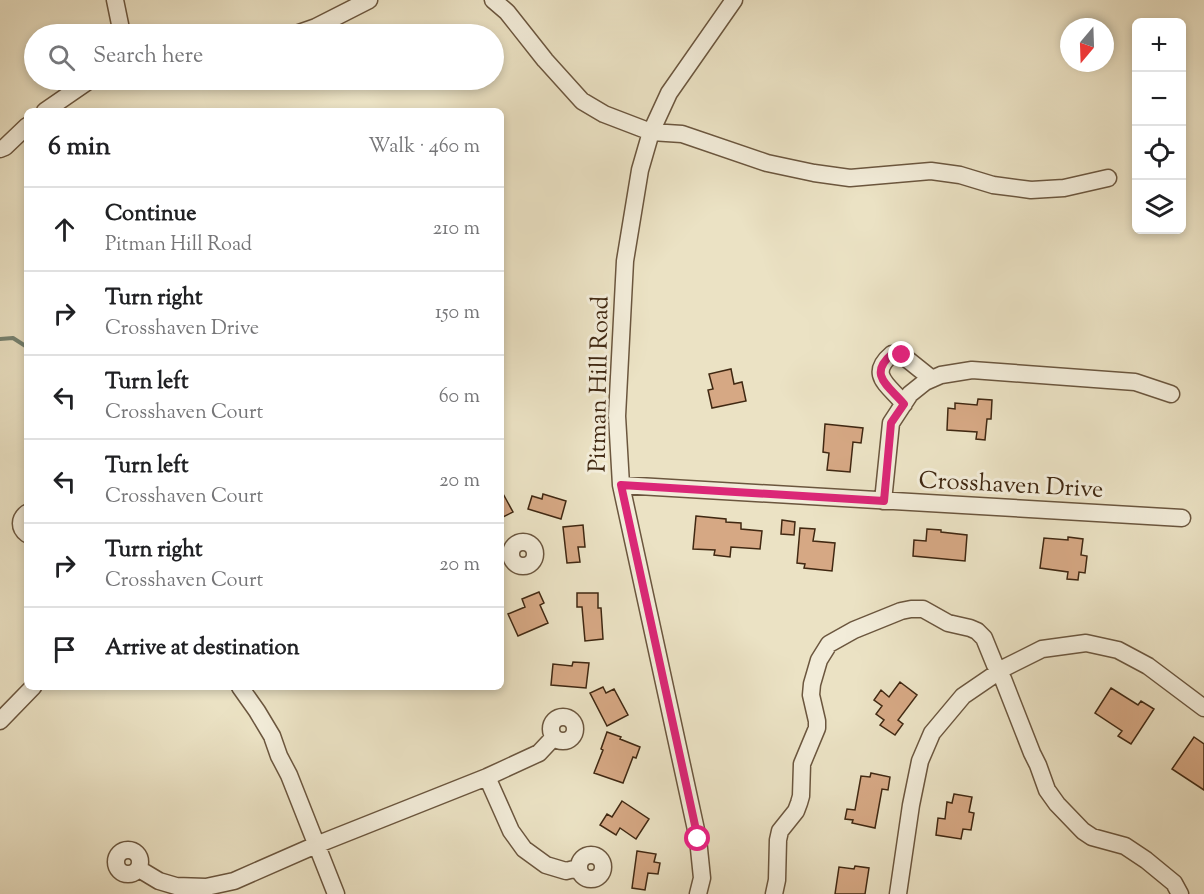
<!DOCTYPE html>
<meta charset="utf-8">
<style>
:root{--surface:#fff;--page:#f2f2f2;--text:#202124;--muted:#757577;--line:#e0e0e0}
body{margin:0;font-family:"Sorts Mill Goudy",serif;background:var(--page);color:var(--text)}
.controls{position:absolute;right:18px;top:18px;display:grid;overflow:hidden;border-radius:9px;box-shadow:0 3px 9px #0003}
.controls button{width:54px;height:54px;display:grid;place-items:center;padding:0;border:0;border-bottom:2px solid var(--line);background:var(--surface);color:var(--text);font:30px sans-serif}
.compass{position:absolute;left:1060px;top:18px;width:54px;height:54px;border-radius:50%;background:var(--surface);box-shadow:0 3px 9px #0003;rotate:199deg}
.stop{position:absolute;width:18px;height:18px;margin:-14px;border:4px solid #db2777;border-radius:50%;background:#fff}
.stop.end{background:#db2777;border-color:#fff;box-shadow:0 2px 6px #0008}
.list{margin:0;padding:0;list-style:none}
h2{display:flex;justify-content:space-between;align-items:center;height:78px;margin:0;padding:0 24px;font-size:26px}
h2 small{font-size:20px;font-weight:400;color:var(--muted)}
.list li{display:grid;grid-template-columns:39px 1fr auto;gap:18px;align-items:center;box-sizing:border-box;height:84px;padding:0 24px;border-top:2px solid var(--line)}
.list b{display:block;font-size:22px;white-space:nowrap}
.list p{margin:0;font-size:20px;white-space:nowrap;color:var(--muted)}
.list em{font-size:20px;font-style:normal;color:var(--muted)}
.icon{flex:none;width:33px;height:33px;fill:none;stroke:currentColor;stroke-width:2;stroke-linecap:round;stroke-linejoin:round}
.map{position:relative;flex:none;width:1204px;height:894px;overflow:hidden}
.search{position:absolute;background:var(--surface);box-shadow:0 3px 9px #0003;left:24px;top:24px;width:480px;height:66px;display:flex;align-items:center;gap:15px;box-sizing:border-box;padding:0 21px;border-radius:33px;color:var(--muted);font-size:22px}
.panel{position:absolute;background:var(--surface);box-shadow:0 3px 9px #0003;left:24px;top:108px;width:480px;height:582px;border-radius:9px}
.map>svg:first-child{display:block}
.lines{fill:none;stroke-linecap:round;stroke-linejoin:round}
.stream{stroke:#758271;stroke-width:4}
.building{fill:#d6a884;stroke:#402812;stroke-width:1.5}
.minor-casing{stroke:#6b563e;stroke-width:19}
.minor{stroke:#f2ecd9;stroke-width:16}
.route{stroke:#db2777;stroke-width:8}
.labels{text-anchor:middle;stroke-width:6;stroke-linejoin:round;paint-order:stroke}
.street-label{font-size:24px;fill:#402812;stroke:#f2ecd9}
</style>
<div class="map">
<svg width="1204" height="894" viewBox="0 0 1204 894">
<rect width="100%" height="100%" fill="#ebe2c4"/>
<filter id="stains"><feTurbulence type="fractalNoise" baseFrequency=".00333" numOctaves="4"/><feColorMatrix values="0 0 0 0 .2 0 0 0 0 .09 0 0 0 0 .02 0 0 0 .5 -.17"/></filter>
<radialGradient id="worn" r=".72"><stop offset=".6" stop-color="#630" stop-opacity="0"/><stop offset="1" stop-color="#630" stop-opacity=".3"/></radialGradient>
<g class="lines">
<path class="stream" d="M0,339l13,-1 14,9"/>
</g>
<path class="building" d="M731,369l3,15 8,-2 4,19 -34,7 -4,-18 5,-1 -4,-15z
M978,399l14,1 -1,19h-4l-2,21 -9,-1 1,-7 -30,-2 1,-22 7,1v-6l22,2z
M825,424l38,4 -2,15 -8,-1 -3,30 -23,-2 2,-17 -6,-1z
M501,490l12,22 -12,6z
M543,494l23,7 -5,18 -33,-10 4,-13 10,3z
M696,516l30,3v3l15,1v6l21,2 -2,18 -29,-2 -1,10 -16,-2 1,-5 -22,-1z
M782,520l13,2 -1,13 -13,-1z
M583,525l2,22h-7l2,15 -13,1 -4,-36z
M800,528l15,1 -2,12 22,2 -3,28 -28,-3 1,-4 -8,-1z
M927,529l14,1v2l26,3 -2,26 -52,-5 1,-16 12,1z
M1068,537l15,2 -2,16 6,1 -2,17 -6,-1 -1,8 -11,-1 1,-7 -28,-4 4,-30 24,2z
M539,592l5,11 -4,2 8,18 -30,13 -10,-22 17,-7 -3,-8z
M577,593h21v15h3l2,31 -18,2 -3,-34h-5z
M573,662l16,1 -3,25 -35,-3 2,-21 19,2z
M900,682l17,13 -19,25 5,4 -8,11 -15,-10 4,-5 -8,-6 6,-8 -8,-6 7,-10 8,7z
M603,687l3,6 8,-4 14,26 -21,11 -17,-33z
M1111,688l27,17 3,-4 13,8 -23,35 -13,-8 4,-5 -27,-18z
M607,732l14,5 -1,2 20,8 -4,11 -3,-1 -10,26 -29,-10 9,-23 -2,-1z
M1194,737l10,7v46l-32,-21z
M871,773l19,4 -2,13 -6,-1 -7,39 -23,-5 1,-3 -8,-1 2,-10 8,1 6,-34 9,1z
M954,794l18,3 -3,15 5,1 -3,17 -8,-1 -2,10 -25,-4 2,-17 7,1 2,-17 5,1z
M622,801l27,18 -13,20 -16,-11 -4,7 -16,-10 7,-11 5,3z
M637,851l19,3 -2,8 6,1 -2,11 -10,-1 -3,17 -13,-2z
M855,866l14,2 -4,26h-30l4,-27 15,2z"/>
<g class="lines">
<g class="minor-casing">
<path id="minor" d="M115,0l7,34
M493,0l14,12 38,48 37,41 22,13 47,18 31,2 85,29 47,10 36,5 81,-7 29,4 33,10 38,5 33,-2 44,-10
M296,34l20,-7 53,-27
M45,111l45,-31
M0,149l5,-2 22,-21
M904,404c-15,-19 -37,-29 -12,-50l10,1 30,24
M621,485l561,33
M883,501l8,-78 19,-29 15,-12 16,-7 31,-5 163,12 36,12
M27,513c-8,6 -8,15 0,21
M511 554a12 12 0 1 1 24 0a12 12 0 1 1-24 0Z
M1003,679l29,74 6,12 9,25 10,14 26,27 9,6 33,9 21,14 28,23 6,11
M240,687l17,24 15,25 7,20 10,19 47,119
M551 729a12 12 0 1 1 24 0a12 12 0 1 1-24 0Z
M0,721l33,-34
M487,777l24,54 13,18 22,16 20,6 12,-3
M116 862a12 12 0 1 1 24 0a12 12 0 1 1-24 0Z
M579 867a12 12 0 1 1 24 0a12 12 0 1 1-24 0Z
M139,869l20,12 17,5 30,1 28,-6 82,-36 171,-68 52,-24 15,-16
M698,894l4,-16 -4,-39 -77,-354 -4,-69 8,-155 15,-91 11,-38 18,-39 65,-93
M774,894l3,-14 1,-40 2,-9 16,-20 3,-8 2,-7 1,-32 15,-36v-7l-6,-26 1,-11 7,-24 10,-16 25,-14 47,-19 10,-2h12l25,14 22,5 7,3 7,7 11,27
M898,894l13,-89 9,-44 12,-28 31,-37 41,-28 38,-19 44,-6 32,7 30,16 56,42"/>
</g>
<use href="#minor" class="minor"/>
</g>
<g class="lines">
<path class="route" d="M698,839l-77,-354 263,16 7,-78 13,-19c-15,-18 -37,-29 -12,-50l10,1"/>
</g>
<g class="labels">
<g class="street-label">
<text transform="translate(598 384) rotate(-89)" y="8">Pitman Hill Road</text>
<text transform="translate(1011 484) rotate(3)" y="8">Crosshaven Drive</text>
</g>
</g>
<rect width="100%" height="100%" filter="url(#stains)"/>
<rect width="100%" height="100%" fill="url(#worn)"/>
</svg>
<div class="controls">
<button>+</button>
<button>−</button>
<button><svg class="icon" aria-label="locate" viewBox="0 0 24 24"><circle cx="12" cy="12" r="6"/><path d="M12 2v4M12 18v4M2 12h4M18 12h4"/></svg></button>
<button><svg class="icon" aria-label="layers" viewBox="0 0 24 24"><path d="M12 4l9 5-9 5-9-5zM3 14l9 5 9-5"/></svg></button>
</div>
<svg class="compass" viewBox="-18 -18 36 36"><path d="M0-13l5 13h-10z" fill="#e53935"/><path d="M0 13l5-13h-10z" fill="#757577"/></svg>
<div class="stop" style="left:698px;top:839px"></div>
<div class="stop end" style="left:902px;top:355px"></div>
<div class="search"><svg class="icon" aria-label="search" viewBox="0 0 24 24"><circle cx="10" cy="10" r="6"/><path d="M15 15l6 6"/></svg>Search here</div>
<section class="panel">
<h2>6 min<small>Walk · 460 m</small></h2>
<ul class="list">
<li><svg class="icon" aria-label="ahead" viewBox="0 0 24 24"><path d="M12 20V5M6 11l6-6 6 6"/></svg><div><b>Continue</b><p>Pitman Hill Road</p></div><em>210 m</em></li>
<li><svg class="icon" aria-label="right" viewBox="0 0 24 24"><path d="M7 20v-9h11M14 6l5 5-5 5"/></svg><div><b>Turn right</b><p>Crosshaven Drive</p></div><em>150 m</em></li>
<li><svg class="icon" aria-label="left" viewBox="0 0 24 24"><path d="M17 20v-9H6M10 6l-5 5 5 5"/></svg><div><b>Turn left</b><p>Crosshaven Court</p></div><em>60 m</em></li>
<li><svg class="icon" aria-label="left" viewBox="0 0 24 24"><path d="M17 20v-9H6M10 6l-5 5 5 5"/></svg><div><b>Turn left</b><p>Crosshaven Court</p></div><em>20 m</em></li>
<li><svg class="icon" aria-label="right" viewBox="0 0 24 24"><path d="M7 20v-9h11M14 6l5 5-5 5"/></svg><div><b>Turn right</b><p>Crosshaven Court</p></div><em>20 m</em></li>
<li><svg class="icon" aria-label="arrive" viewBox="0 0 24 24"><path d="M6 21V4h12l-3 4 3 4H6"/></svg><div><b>Arrive at destination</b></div></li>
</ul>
</section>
</div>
